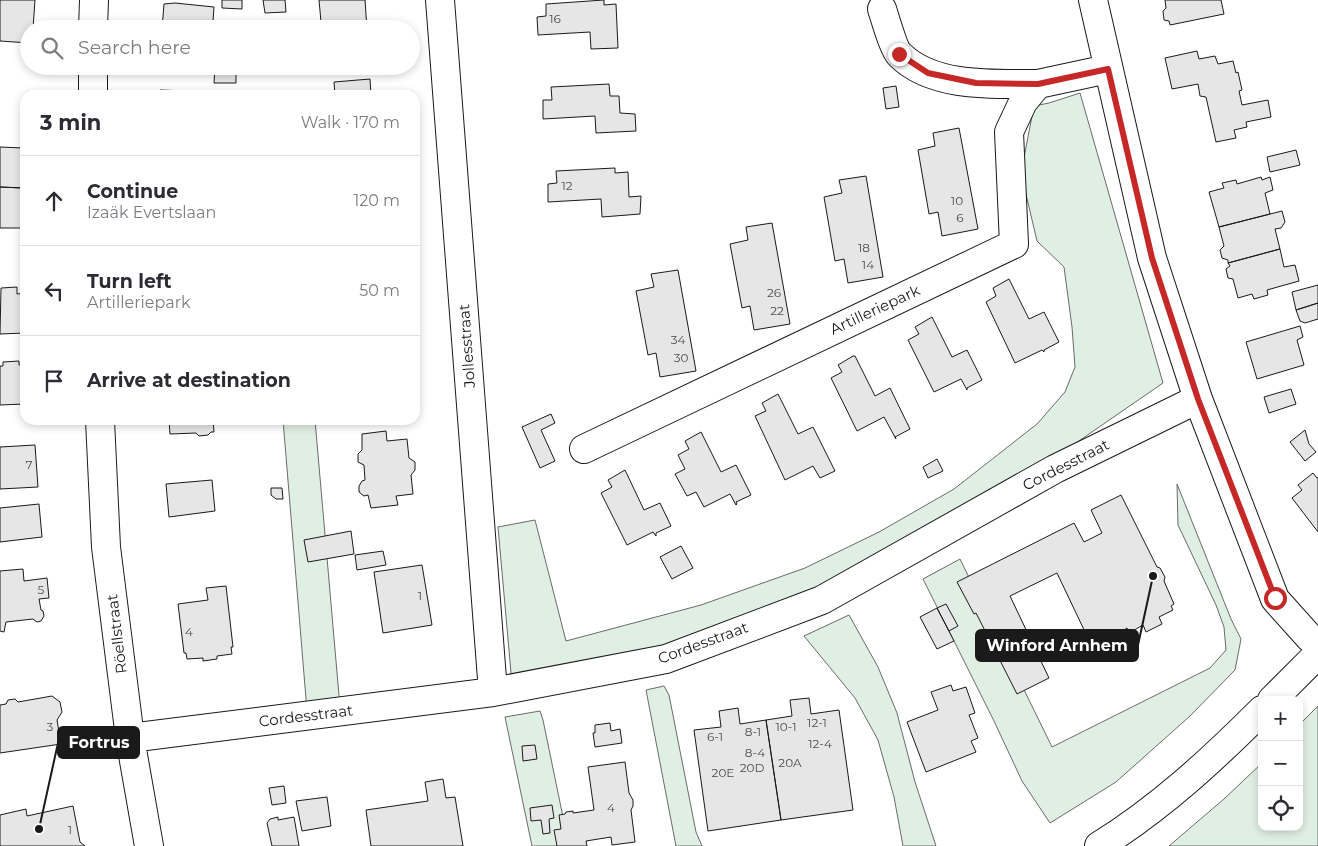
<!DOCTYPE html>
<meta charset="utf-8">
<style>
:root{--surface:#fff;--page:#f7f7f7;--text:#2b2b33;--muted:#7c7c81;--line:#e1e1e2}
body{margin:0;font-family:Montserrat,sans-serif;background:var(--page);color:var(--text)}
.controls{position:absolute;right:15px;bottom:15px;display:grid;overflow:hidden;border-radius:10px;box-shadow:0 2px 8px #0003}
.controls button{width:45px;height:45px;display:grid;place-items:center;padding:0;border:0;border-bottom:1px solid var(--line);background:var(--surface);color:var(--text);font:25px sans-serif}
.stop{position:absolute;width:15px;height:15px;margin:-11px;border:4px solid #c62828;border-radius:50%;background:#fff}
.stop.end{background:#c62828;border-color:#fff;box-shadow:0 1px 5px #0008}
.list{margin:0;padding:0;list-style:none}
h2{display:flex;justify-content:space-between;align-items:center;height:65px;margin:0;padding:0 20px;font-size:21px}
h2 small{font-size:16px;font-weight:400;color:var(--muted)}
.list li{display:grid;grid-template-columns:32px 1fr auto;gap:15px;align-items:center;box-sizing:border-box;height:90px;padding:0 20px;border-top:1px solid var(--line)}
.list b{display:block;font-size:19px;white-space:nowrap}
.list p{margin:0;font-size:16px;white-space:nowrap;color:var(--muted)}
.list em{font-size:16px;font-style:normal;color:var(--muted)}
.icon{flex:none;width:28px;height:28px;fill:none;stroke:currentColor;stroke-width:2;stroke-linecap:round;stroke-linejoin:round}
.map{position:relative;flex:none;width:1318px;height:846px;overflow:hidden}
.search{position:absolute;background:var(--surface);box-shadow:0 2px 8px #0003;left:20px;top:20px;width:400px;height:55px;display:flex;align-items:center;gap:12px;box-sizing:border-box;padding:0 18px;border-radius:28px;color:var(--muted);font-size:19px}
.panel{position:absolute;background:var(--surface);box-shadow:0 2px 8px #0003;left:20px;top:90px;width:400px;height:335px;border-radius:15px}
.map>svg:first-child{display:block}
.green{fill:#e0efe3;stroke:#6a6a6a}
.building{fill:#e6e6e6;stroke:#1a1a1a}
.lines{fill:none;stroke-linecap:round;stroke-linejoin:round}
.street-casing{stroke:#1a1a1a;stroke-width:30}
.secondary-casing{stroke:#1a1a1a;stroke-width:30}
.street{stroke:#fff;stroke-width:28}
.secondary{stroke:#fff;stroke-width:28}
.route{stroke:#c62828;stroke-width:6}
.labels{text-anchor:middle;stroke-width:4;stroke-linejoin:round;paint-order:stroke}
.number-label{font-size:12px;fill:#4d4d4d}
.street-label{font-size:15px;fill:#1a1a1a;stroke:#fff}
.leader{fill:none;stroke:#1a1a1a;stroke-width:2}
.callout-dot{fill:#1a1a1a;stroke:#fff;stroke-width:2}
.callout{fill:#1a1a1a;stroke:#1a1a1a;stroke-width:2}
.callout-label{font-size:16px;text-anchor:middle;font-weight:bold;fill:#fff}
</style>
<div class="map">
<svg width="1318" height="846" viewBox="0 0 1318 846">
<rect width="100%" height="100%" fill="#fff"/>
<path class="green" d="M1080,93l83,290 -135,93 -274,151 -242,57 -14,-157 37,-7 31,121 135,-36 104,-37 74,-36 75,-43 83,-65 28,-32 10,-25 -3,-40 -8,-60 -27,-26 -16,-68 13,-67 15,-3z
M283,420h32l25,287 -33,4z
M1177,484l54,135 10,20 -6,31 -45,46 -74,66 -66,41 -28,-42 -28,-60 -71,-142 37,-20 92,188 158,-79 16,-18 -2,-23 -8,-22 -38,-80z
M849,615l29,52 19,46 18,69 21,64h-33l-9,-49 -16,-57 -23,-42 -51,-62z
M664,686l5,9 27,137 6,14h-26l-30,-156z
M1318,706v140h-149l55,-47 38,-36v64h37v-102z
M540,711l3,9 26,126h-37l-27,-129z"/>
<path class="building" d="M0,0h35l-2,29h-4v14l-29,-2z
M222,0h20v9l-20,-1z
M263,0h22l1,12 -21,1z
M319,0h46l2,29h-57v-7h11z
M604,0v5l12,-1 2,44 -27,1 -1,-17 -52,3 -1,-18 9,-1v-12z
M1165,0h56l3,14 -54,11 -1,-4 -5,-1 -1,-9 3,-3z
M175,3l39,4 -1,14h-5l-1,8h-45l2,-25z
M1197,51l2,8 16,-3 3,8 15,-3 3,12 2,-1 4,18 -3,1 3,14 26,-5 3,17 -25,5 1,5 -13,3 2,8 -20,4 -10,-45 -6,-1 -2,-12 -26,5 -7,-31z
M161,66h50v5l-18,-1v1l-32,-3z
M215,67l21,2v14h-22z
M370,79l1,16h-36l-1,-13z
M609,84l1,12h9l1,17 15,1 1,17 -40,2 -1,-17 -52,3v-19h9l-1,-13z
M896,86l3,21 -13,2 -3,-21z
M160,90l26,1 24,2 -1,2h-50z
M959,128l19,101 -36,7 -4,-24 -9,2 -11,-64 17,-4 -2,-13z
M0,147l24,1 1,1 -2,39 -23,-1z
M1296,150l4,15 -30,7 -3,-15z
M615,168v5l13,-1 1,25 12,-1 -1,18 -38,3 -1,-18 -53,3v-18l9,-1 -1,-12z
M866,176l17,101 -35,6 -4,-24 -9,2 -11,-64 18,-4 -3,-13z
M1261,177l1,3 8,-3 3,13 -8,3 5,21 -51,13 -10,-35 15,-4 -2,-5 14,-3 1,4z
M0,187l23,1 2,35 -3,5h-22z
M1282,211l3,11 -4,6 -6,1 5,20 -52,14v-3l-6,-2 -2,-8 4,-4 -5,-19z
M772,223l18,101 -36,6 -4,-24 -8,2 -12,-64 18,-4 -2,-13z
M1280,249l4,18 11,-2 4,16 -32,9 1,5 -14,4 -2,-5 -14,4 -5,-19 -5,-1 -2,-9 4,-3 -2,-3z
M678,270l18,101 -36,6 -4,-24 -8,2 -12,-64 18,-4 -3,-13z
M1009,279l20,40 15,-7 15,30 -15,8v2l-2,-2 -27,13 -29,-61 10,-6 -3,-8z
M1318,285v18l-22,7 -4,-18z
M17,287v7l8,-1v40l-25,1 1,-46z
M1318,303v16l-13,4 -5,-2 -4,-11z
M932,317l20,40 15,-7 15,30 -15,8v2l-6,-11 -27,13 -26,-52 11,-6 -4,-7z
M1300,326l3,11 -6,3 7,25 -47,14 -11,-37z
M853,356h2l20,40 15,-8 20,41 -15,8 1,2 -12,-22 -27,14 -26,-53 11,-6 -4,-7z
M19,361v4h6v39l-25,1v-39h3v-4z
M1291,389l5,15 -27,9 -5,-16z
M778,394l20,40 15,-7 22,44 -15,7 -7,-12 -28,14 -30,-64 11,-5 -4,-8z
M551,414l4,9 -14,7 14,31 -15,7 -18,-41z
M169,420h44l1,12h-3l-3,3 -9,1 -3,-3 -26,1z
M1305,430l4,14 7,8 -11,9 -15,-19z
M386,431l1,10 20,-2 2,19 6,4v8l-4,5 2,19 -17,2 2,9 -27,3 -3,-13 -4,1 -5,-4v-6l3,-5 3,-1 -1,-15 -6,-3v-8l4,-4v-16z
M701,432l20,40 15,-7 15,30 -15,7 1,2 -1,1 -6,-11 -26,13 -8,-15 -9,4 -12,-22 10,-5 -7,-14 11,-6 -4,-8z
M35,445l3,42 -38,2v-42z
M937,459l6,12 -15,7 -5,-11z
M625,470l19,40 16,-7 11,23 -15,7v3l-3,-4 -26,13 -26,-52 11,-6 -4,-7z
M1313,473l4,5 1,-1v55l-26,-34 10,-8 -4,-5z
M212,480l3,31 -46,6 -3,-33z
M271,488h11l1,11h-7l-5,-4z
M1121,495l36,72 3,1 5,9 -1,4 10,23 -3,2 2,4 -14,7 3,7 -16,8 -3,-7 -14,8 -2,-5 -3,2 4,9 -32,16 -39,-82 -47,23 39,82 -32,16 -41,-81 -2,1 -17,-32 117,-59 10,19 18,-9 -11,-23z
M39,504l3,33 -42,5v-34z
M351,531l3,23 -46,8 -4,-22z
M681,546l12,22 -21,11 -12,-22z
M383,551l3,14 -29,5 -2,-15z
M422,565l10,60 -49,8 -9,-61z
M23,569l1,12 23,-3 2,20 -10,1 2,11 2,1 1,5 -3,5 -4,1 -4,-3 -27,3 -2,10 -4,-1v-60z
M226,586l7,61h-2l1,7 -15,2v3l-14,2v-3l-16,1 -1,-6h-2l-6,-49 30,-4 -2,-12z
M946,604l12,22 -9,5 -12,-23z
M937,608l17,33 -17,8 -17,-32z
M951,685l2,6 13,-4 9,26 -6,2 9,23 -7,3 5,11 -50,20 -19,-50 31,-12 -7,-18z
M52,696l8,6 2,10 -5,8 4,24 -61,9v-48l6,-1 2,-4 7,-1 3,3z
M809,698l2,16 28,-4 14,100 -72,10 -15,-100 26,-4 -2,-16z
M738,708l2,16 26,-4 15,100 -73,11 -14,-101 27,-3 -2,-16z
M610,723l1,8 9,-2 2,14 -27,4 -2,-14h2v-8z
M535,745l2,14 -14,2 -1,-15z
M625,762l4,31 4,7v6l-2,4 4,32 -23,3 -1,-8 -25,4 1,5h-30l-3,-16 7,-1 -2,-14 6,-1 1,-2 7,-1v2l21,-3 -6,-43z
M443,779l3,19 9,-1 8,49h-92l-5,-36 62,-9 -3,-19z
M284,786l2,17 -14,2 -3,-17z
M327,797l4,29 -29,5 -6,-30z
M552,805l2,13 -5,1 1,14 -7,1 -2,-14 -10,1 -1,-13z
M73,806l7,36 5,4h-85v-31l26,-6 1,7z
M278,817v3l16,-3 5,29h-27l-5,-23 3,-4z"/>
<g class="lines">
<g class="street-casing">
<path id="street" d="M440,0l53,692
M1093,0l59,258 46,141 77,200 34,38 9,8
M882,9c3,9 12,41 18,46 33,33 95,29 138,29
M93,29l1,-29
M93,95v-29
M100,420l6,127 24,191 19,108
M584,449l430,-205 -5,-112 14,-30 15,-18 70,-15
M130,738l363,-46 173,-33 156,-59 233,-131 143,-70"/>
</g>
<g class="secondary-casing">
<path id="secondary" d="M1272,700l46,-46
M1099,846c61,-38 112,-85 163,-136"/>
</g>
<use href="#street" class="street"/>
<use href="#secondary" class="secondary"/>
</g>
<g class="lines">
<path class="route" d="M899,54l29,19 48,10 62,1 70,-15 44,189 46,141 77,199"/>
</g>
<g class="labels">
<g class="number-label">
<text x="555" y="23">16</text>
<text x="567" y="190">12</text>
<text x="957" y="205">10</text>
<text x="960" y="222">6</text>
<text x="864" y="252">18</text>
<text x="868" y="269">14</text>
<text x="774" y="297">26</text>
<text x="777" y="315">22</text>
<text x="678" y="344">34</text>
<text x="681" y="362">30</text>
<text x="29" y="469">7</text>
<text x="41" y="594">5</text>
<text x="420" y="600">1</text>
<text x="189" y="636">4</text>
<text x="817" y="727">12-1</text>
<text x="50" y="731">3</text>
<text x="786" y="731">10-1</text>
<text x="753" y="736">8-1</text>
<text x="715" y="741">6-1</text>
<text x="820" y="748">12-4</text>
<text x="755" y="757">8-4</text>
<text x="790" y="767">20A</text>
<text x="752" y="772">20D</text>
<text x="723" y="777">20E</text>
<text x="611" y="812">4</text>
<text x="70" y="834">1</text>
</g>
<g class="street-label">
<text transform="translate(875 310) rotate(-25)" y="5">Artilleriepark</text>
<text transform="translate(467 346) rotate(-94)" y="5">Jollesstraat</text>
<text transform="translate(1066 465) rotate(-27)" y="5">Cordesstraat</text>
<text transform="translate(117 634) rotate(-97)" y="5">Röellstraat</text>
<text transform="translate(703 643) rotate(-20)" y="5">Cordesstraat</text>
<text transform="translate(306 716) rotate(-7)" y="5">Cordesstraat</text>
</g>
</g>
<path class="leader" d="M1153 576L1138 645M39 829L58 743"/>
<g class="callout-dot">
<circle cx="1153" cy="576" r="5"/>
<circle cx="39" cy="829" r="5"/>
</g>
<g class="callout">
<rect x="976" y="630" width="162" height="31" rx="5"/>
<rect x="58" y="727" width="81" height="31" rx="5"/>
</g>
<g class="callout-label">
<text x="1057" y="651">Winford Arnhem</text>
<text x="99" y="748">Fortrus</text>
</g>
</svg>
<div class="controls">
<button>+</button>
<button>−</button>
<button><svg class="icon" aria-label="locate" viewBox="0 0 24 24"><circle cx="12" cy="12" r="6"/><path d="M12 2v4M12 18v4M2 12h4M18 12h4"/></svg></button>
</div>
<div class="stop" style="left:1275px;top:598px"></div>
<div class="stop end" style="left:899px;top:54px"></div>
<div class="search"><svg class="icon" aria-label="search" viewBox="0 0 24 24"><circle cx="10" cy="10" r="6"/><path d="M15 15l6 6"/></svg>Search here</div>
<section class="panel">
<h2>3 min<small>Walk · 170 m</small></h2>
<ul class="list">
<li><svg class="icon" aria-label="ahead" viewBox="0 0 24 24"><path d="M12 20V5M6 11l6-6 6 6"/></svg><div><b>Continue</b><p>Izaäk Evertslaan</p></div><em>120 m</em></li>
<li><svg class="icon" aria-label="left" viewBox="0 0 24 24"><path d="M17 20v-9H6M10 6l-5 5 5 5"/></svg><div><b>Turn left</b><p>Artilleriepark</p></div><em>50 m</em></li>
<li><svg class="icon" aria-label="arrive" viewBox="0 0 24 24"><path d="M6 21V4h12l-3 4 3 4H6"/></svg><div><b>Arrive at destination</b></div></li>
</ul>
</section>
</div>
